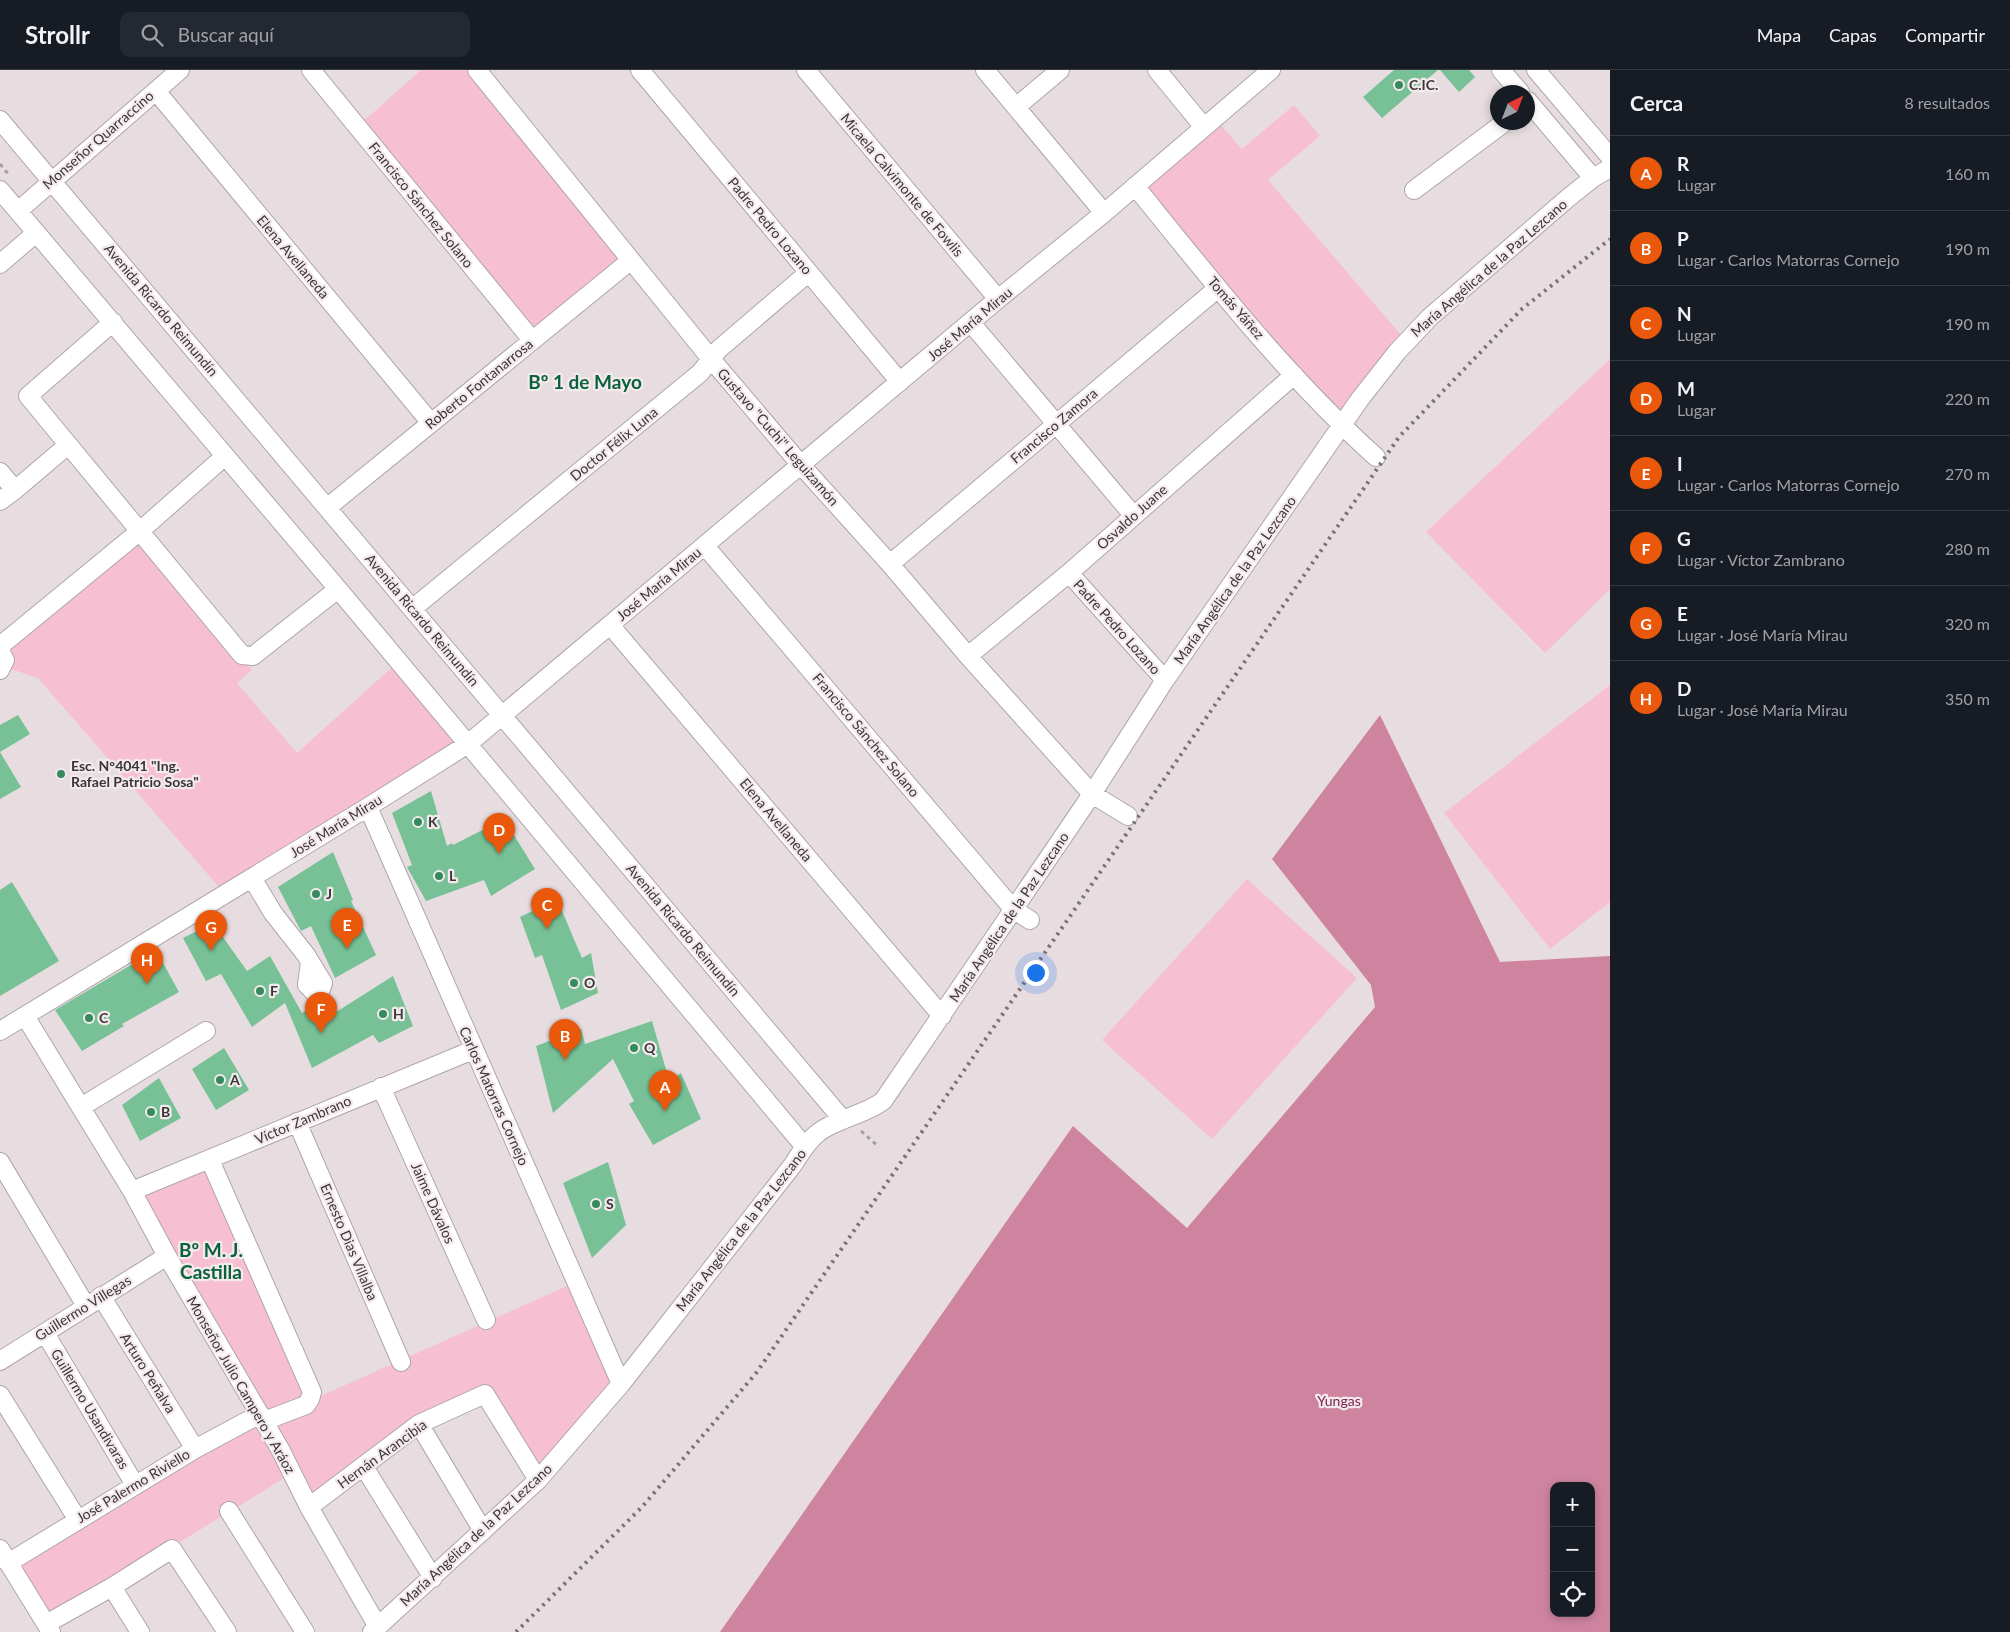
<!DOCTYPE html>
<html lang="es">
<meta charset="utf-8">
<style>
:root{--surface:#171b24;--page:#242831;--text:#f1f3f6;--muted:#9ea1a6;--line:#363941;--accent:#ea580c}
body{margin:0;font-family:Lato,sans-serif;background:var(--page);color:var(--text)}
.controls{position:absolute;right:15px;bottom:15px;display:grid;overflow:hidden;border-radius:10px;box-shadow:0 2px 8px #0003}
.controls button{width:45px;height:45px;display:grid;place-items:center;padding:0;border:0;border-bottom:1px solid var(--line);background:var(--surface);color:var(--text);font:25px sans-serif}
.compass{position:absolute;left:1490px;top:15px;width:45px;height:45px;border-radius:50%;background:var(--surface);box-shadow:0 2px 8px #0003;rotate:42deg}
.you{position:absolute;left:1035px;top:902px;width:18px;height:18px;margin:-12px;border:4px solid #fff;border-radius:50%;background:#1a73e8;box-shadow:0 0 0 8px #1a73e833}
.badge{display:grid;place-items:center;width:32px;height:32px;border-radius:50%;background:var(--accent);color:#fff;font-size:16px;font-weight:700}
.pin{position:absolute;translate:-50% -41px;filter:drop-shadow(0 1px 2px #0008)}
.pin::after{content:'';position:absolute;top:26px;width:18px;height:15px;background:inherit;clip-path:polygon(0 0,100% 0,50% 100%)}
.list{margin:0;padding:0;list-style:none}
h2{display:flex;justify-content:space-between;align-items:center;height:65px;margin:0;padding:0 20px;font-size:21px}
h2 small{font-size:16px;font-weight:400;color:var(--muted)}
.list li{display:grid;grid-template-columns:32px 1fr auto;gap:15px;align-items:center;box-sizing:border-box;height:75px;padding:0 20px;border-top:1px solid var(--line)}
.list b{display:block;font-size:19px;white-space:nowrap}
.list p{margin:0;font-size:16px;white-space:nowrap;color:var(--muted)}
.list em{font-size:16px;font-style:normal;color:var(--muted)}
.icon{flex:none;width:28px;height:28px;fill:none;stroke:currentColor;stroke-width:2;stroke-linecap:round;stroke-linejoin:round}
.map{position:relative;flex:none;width:1610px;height:1562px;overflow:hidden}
header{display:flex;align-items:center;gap:30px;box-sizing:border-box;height:70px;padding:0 25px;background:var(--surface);border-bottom:1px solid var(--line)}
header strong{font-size:24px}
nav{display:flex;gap:28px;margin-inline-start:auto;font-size:18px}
.search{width:350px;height:45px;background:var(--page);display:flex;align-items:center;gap:12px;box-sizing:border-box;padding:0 18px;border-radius:10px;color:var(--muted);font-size:19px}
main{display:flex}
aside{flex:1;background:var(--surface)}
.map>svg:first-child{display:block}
.green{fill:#f7bfd2}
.forest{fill:#ce849f;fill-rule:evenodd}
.building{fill:#78c196}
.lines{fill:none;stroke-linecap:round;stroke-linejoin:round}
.minor-casing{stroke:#afa5a8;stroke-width:20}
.path{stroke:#a69fa1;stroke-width:3;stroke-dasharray:4 4;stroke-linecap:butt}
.minor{stroke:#fff;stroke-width:18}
.rail{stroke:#787273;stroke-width:4;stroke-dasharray:2.5 5;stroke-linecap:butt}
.poi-dot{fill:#358a5e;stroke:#f4eaed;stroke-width:2}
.labels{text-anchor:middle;stroke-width:4.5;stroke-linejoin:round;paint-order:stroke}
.poi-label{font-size:14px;font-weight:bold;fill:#3a3637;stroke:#f4eaed;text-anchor:start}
.street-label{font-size:14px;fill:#3a3637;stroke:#f4eaed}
.park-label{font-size:14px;fill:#7a234a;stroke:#f4eaed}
.district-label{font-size:19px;font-weight:bold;fill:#09623c;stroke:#f4eaed}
</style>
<header>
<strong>Strollr</strong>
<div class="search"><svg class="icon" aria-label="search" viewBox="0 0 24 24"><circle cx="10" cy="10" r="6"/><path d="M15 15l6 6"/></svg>Buscar aquí</div>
<nav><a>Mapa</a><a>Capas</a><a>Compartir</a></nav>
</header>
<main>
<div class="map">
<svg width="1610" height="1562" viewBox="0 0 1610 1562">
<rect width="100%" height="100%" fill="#e7dde0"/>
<path class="green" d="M421,0h56l153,191 -98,79 -175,-213z
M1294,35l26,31 -52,44 135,157 -64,82 -204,-233 79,-69 28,32z
M1610,289v230l-65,64 -119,-121z
M140,461l112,139 -15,13 60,70 102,-92 69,83 -243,150 -187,-216 -30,-10 -8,-22z
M1610,615v217l-60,47 -106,-136z
M1247,809l110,99 -145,161 -110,-99z
M210,1090l102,232 -7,11 271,-121 45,102 -83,96 -53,-86 -66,30 -110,83 -18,-33 -245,150 -38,-61 252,-149 -128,-223z"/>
<path class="forest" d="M1380,645l120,247 110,-6v676h-890l353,-506 114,102 188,-221 -4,-22 -99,-126zM1554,1416h37v127h-37z"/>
<path class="building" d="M1394,0h44l-56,48 -19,-21z
M1440,0h29l6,7 -16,15z
M18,645l12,19 -30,18v-27z
M0,682l21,35 -21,12z
M431,721l16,55 5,-3 1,2 51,-26 31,50 -44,27 -7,-16 -58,21 -19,-34 5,-2 -20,-52z
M333,782l20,48 -2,1 25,54 -41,23 -24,-52 -10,5 -23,-44z
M12,812l47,79 -59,35v-106z
M557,829l25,59 9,-5 7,40 -37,17 -19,-55 -7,3 -15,-41z
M213,853l34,48 23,-15 32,57 22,-13 9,14 60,-38 20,50 -34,17 -6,-8 -61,33 -27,-65 -33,24 -31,-53 -15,7 -23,-43z
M156,880l23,42 -57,32 2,2 -42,25 -27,-41z
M652,951l17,59 12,-7 20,46 -48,26 -24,-41 5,-3 -21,-42 -60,54 -17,-67 45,-17 4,15z
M224,978l25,42 -33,20 -24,-41z
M159,1008l22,40 -41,23 -18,-36z
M608,1092l18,63 -34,33 -29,-75z"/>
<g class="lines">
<g class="minor-casing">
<path id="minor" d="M311,0l221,270
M477,0l234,289 90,106 89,99 78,92 124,138 36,22
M640,0l260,312
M806,0l192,229
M985,0l119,143
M1157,0l46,56
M1501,0l19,22
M1536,0l74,87
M156,21l275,332
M1528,31l65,77
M1016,37l44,-37
M0,50l843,1000
M1135,116c76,94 151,190 241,271
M0,120l338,399 467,558
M1414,120l91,-68
M18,141l162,-141
M0,194l36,-31
M113,252l-85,74 214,259 11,1 85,-67
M971,253l162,192
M0,402l15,18 -15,11
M15,420l53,-45
M328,437l302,-246
M705,476l309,364 16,10
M890,494l328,-276
M1069,503l96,107
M412,539l288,-236 19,-24 89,-76
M610,555l332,391
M0,576l140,-115 85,-75
M0,581l5,9 -5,10
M968,586l101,-83 225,-198
M368,737l253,577
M252,808l21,35 33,42 17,28 -2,6 -6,4 -8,-8 3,-23
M25,946l107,175 35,65 113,193 29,58 69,120
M0,961l368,-224 100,-63 530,-445 106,-86 167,-143
M381,1017l105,233
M81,1037l125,-76
M297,1052l104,240
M210,1090l102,232 -2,7 -4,6 -42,16
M0,1092l86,144
M132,1121l341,-141
M101,1226l94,153
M45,1263l90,152
M0,1291l167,-105
M0,1325l78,125
M419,1354l64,107
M364,1397l69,111
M309,1437l110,-83 66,-30 53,86
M229,1441l76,121
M0,1479l51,83
M8,1493l187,-114 65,-35
M112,1517l28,45
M46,1554l66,-37 60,-38 55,83
M372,1562l166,-152 83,-96 171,-218c8,-12 15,-25 27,-34 20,-14 45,-17 64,-31l209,-307 73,-114 195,-281 37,-47 33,-35 138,-119 25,-20 17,-10"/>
</g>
<path class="path" d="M0,94l9,11
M861,1061l18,16"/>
<use href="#minor" class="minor"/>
<path class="rail" d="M516,1562l126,-125 115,-135 642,-935 123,-128 88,-70"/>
</g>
<g class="poi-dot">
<circle cx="1399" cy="15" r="5"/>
<circle cx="61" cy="704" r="5"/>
<circle cx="418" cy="752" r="5"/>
<circle cx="439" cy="806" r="5"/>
<circle cx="316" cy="824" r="5"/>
<circle cx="574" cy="913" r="5"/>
<circle cx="260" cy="921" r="5"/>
<circle cx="383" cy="944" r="5"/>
<circle cx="89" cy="948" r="5"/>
<circle cx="634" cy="978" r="5"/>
<circle cx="220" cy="1010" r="5"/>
<circle cx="151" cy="1042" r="5"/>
<circle cx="596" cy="1134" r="5"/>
</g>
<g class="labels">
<g class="poi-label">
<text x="1409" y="20">C.IC.</text>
<text x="71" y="701">Esc. N°4041 "Ing.<tspan x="71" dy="16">Rafael Patricio Sosa"</tspan></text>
<text x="428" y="757">K</text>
<text x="449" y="811">L</text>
<text x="326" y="829">J</text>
<text x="584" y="918">O</text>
<text x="270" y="926">F</text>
<text x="393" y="949">H</text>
<text x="99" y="953">C</text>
<text x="644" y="983">Q</text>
<text x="230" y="1015">A</text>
<text x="161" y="1047">B</text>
<text x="606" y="1139">S</text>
</g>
<g class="street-label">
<text transform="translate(98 70) rotate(-41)" y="5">Monseñor Quarraccino</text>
<text transform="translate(902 115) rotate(50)" y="5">Micaela Calvimonte de Fowlis</text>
<text transform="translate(421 135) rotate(51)" y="5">Francisco Sánchez Solano</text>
<text transform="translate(770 156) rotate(50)" y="5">Padre Pedro Lozano</text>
<text transform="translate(293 187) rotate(50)" y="5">Elena Avellaneda</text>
<text transform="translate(1489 198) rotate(-41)" y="5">María Angélica de la Paz Lezcano</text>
<text transform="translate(1236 238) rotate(49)" y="5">Tomás Yáñez</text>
<text transform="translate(161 240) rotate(50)" y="5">Avenida Ricardo Reimundín</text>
<text transform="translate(970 254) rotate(-40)" y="5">José María Mirau</text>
<text transform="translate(479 314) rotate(-39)" y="5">Roberto Fontanarrosa</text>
<text transform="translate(1054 356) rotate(-40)" y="5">Francisco Zamora</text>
<text transform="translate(778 367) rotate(49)" y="5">Gustavo "Cuchi" Leguizamón</text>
<text transform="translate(614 374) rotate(-39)" y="5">Doctor Félix Luna</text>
<text transform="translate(1132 447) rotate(-42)" y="5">Osvaldo Juane</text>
<text transform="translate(1235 510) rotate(-55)" y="5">María Angélica de la Paz Lezcano</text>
<text transform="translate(659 514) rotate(-40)" y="5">José María Mirau</text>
<text transform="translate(422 550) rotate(50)" y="5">Avenida Ricardo Reimundín</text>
<text transform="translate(1117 557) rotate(48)" y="5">Padre Pedro Lozano</text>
<text transform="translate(866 665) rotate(50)" y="5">Francisco Sánchez Solano</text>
<text transform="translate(776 750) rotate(50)" y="5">Elena Avellaneda</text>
<text transform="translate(336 756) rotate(-32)" y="5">José María Mirau</text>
<text transform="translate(1009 847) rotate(-56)" y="5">María Angélica de la Paz Lezcano</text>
<text transform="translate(683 860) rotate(50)" y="5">Avenida Ricardo Reimundín</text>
<text transform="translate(494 1026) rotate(66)" y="5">Carlos Matorras Cornejo</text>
<text transform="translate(303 1050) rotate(-23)" y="5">Víctor Zambrano</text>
<text transform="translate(433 1133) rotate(66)" y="5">Jaime Dávalos</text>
<text transform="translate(741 1160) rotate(-52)" y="5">María Angélica de la Paz Lezcano</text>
<text transform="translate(349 1172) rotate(67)" y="5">Ernesto Dias Villalba</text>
<text transform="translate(83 1238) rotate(-32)" y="5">Guillermo Villegas</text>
<text transform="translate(148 1303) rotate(58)" y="5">Arturo Peñalva</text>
<text transform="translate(241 1315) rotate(60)" y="5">Monseñor Julio Campero y Aráoz</text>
<text transform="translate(90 1339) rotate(59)" y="5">Guillermo Usandivaras</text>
<text transform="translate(382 1384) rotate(-36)" y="5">Hernán Arancibia</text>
<text transform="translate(133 1416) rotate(-31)" y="5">José Palermo Riviello</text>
<text transform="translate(476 1465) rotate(-43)" y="5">María Angélica de la Paz Lezcano</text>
</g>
<g class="park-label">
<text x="1339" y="1336">Yungas</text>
</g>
<g class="district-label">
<text x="585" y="319">Bº 1 de Mayo</text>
<text x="211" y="1187">Bº M. J.<tspan x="211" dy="22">Castilla</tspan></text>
</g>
</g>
</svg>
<div class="controls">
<button>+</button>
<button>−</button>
<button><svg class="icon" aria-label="locate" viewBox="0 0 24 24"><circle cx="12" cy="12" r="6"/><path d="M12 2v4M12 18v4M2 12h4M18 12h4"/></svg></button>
</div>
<svg class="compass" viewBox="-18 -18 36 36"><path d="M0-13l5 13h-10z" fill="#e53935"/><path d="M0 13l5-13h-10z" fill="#9ea1a6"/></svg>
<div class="you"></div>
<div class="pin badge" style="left:665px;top:1041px">A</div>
<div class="pin badge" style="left:565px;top:990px">B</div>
<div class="pin badge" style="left:547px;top:859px">C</div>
<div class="pin badge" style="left:499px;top:784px">D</div>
<div class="pin badge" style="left:347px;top:879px">E</div>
<div class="pin badge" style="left:321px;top:963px">F</div>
<div class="pin badge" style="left:211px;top:881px">G</div>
<div class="pin badge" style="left:147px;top:914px">H</div>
</div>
<aside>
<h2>Cerca<small>8 resultados</small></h2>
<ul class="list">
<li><span class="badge">A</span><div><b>R</b><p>Lugar</p></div><em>160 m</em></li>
<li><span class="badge">B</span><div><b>P</b><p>Lugar · Carlos Matorras Cornejo</p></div><em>190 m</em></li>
<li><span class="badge">C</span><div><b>N</b><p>Lugar</p></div><em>190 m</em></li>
<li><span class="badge">D</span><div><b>M</b><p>Lugar</p></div><em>220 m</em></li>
<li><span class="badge">E</span><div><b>I</b><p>Lugar · Carlos Matorras Cornejo</p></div><em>270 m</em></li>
<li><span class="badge">F</span><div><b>G</b><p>Lugar · Víctor Zambrano</p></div><em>280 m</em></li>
<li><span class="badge">G</span><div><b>E</b><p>Lugar · José María Mirau</p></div><em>320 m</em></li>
<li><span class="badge">H</span><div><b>D</b><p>Lugar · José María Mirau</p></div><em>350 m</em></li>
</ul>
</aside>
</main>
